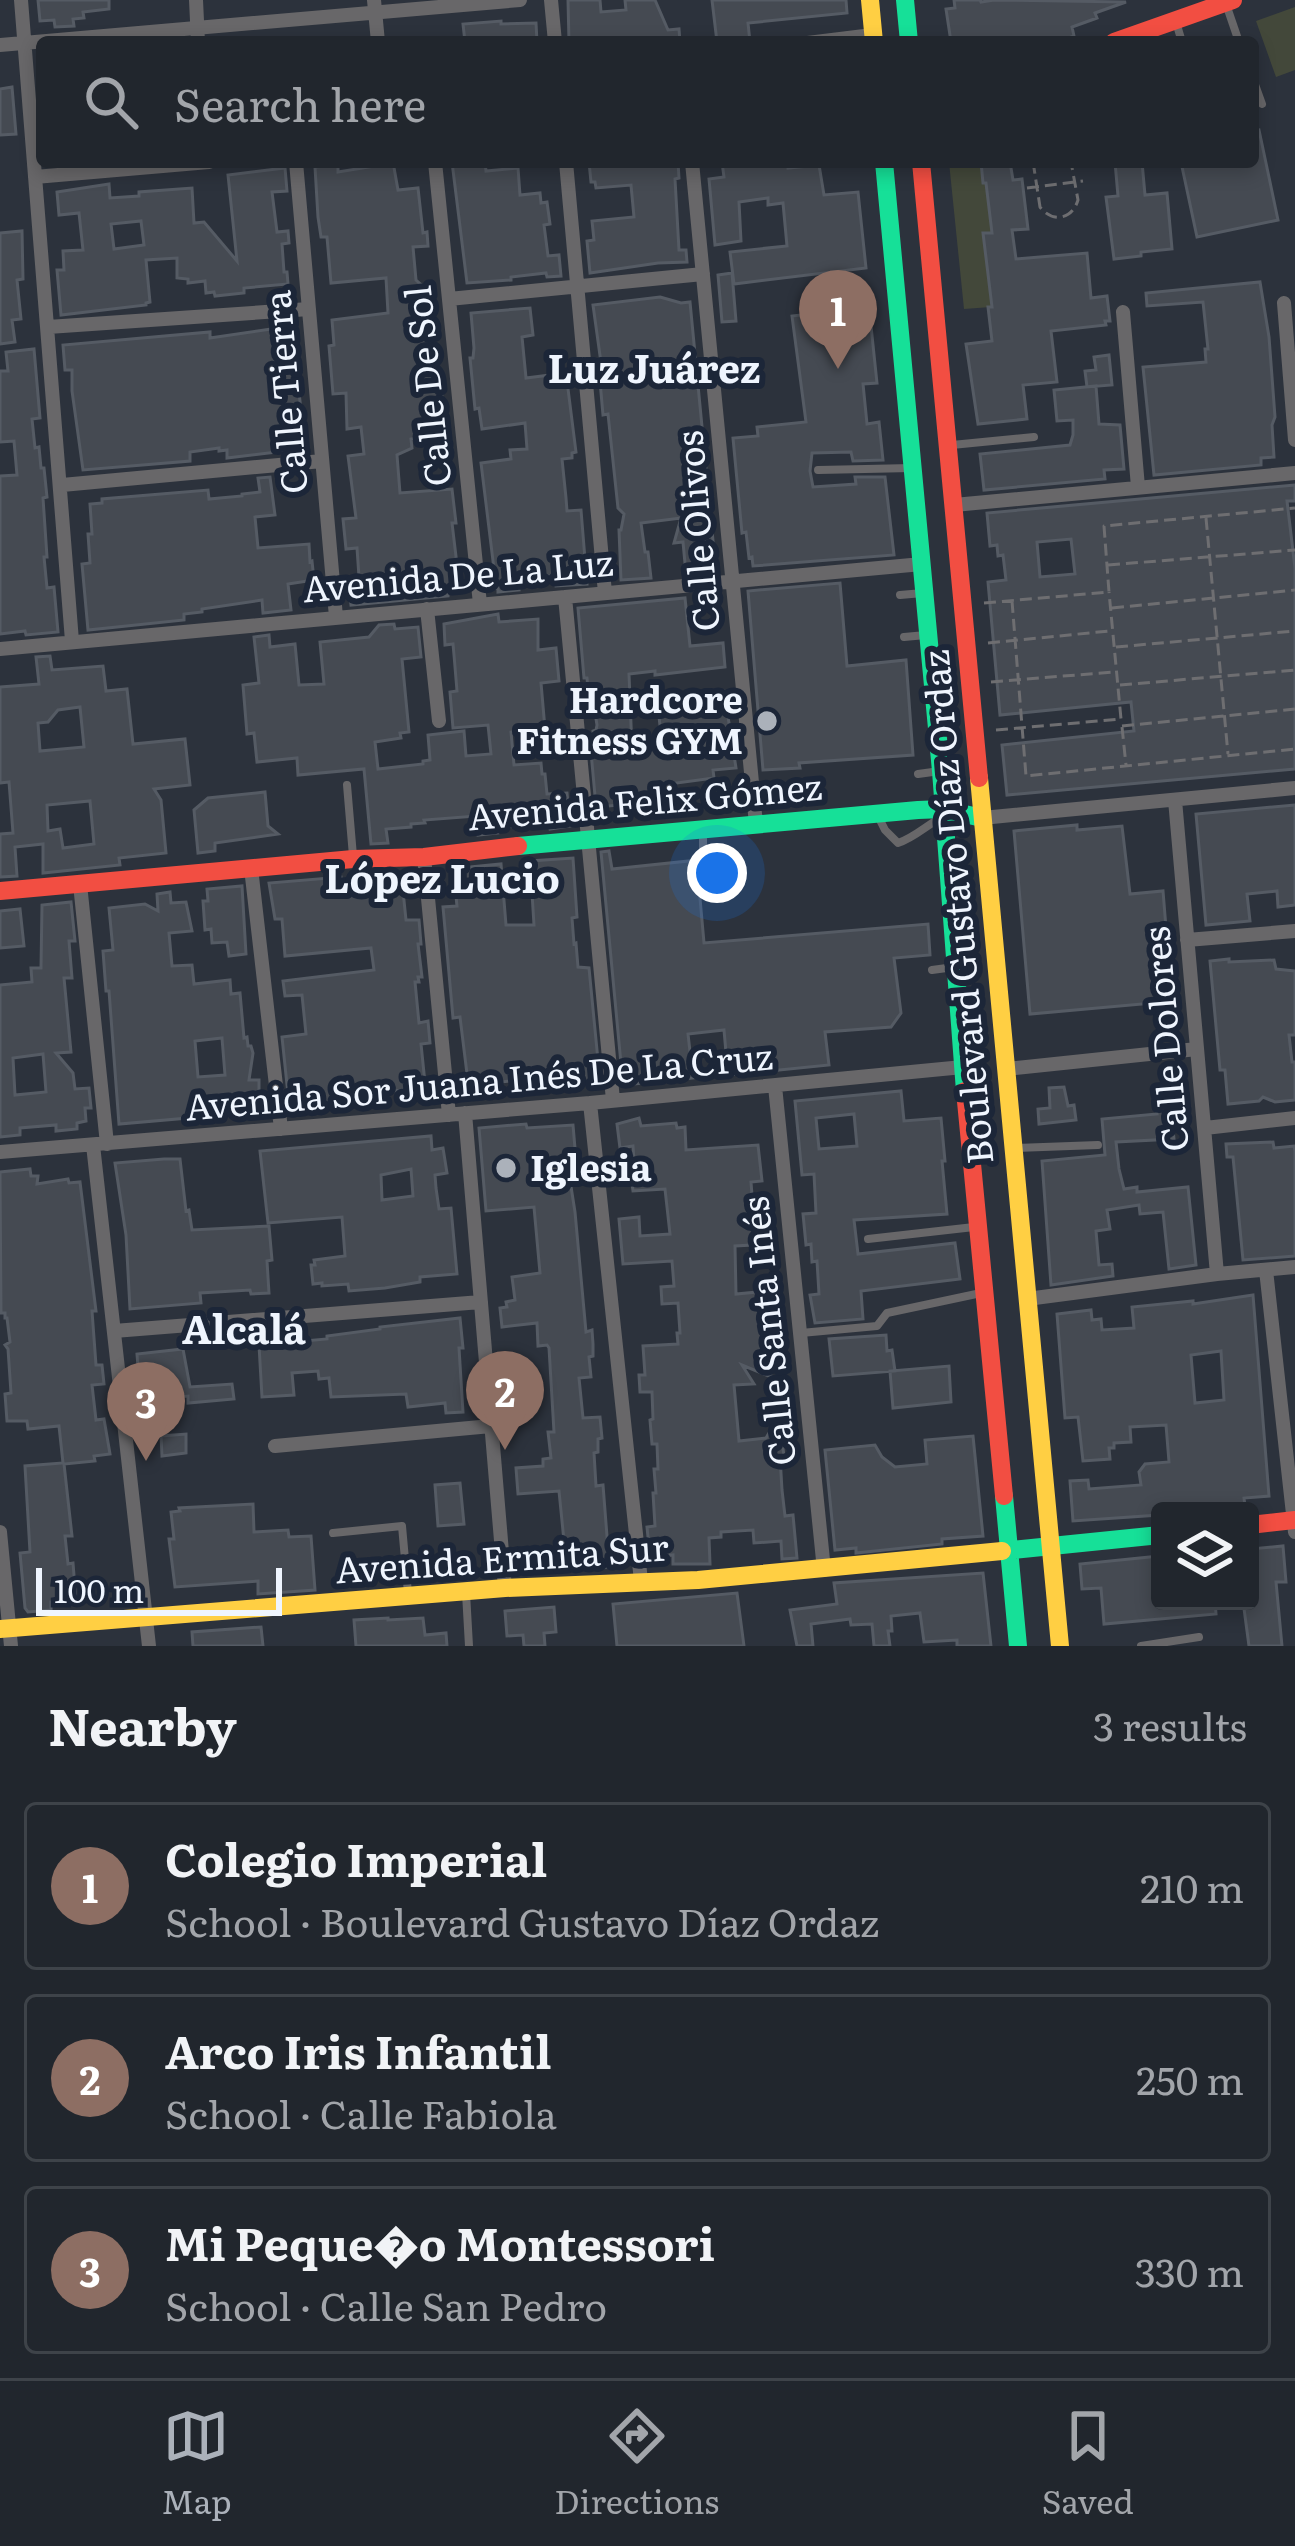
<!DOCTYPE html>
<meta charset="utf-8">
<style>
:root{--surface:#21262d;--page:#292e35;--text:#f1f3f6;--muted:#a2a5aa;--line:#3e4349;--accent:#abb1ba}
body{margin:0;font-family:Literata,serif;background:var(--page);color:var(--text)}
.controls{position:absolute;right:36px;bottom:36px;display:grid;overflow:hidden;border-radius:12px;box-shadow:0 6px 18px #0003}
.controls button{width:108px;height:108px;display:grid;place-items:center;padding:0;border:0;border-bottom:3px solid var(--line);background:var(--surface);color:var(--text);font:60px sans-serif}
.scale{position:absolute;left:36px;bottom:30px;width:246px;box-sizing:border-box;padding-left:12px;border:6px solid #eff5fe;border-top:0;font-size:33px;line-height:42px;white-space:nowrap;color:#eff5fe;-webkit-text-stroke:9px #1c2638;paint-order:stroke}
.you{position:absolute;left:717px;top:873px;width:42px;height:42px;margin:-30px;border:9px solid #fff;border-radius:50%;background:#1a73e8;box-shadow:0 0 0 18px #1a73e833}
.badge{display:grid;place-items:center;width:78px;height:78px;border-radius:50%;background:var(--accent);color:#fff;font-size:39px;font-weight:700}
.pin{position:absolute;translate:-50% -99px;filter:drop-shadow(0 3px 6px #0008)}
.pin::after{content:'';position:absolute;top:63px;width:42px;height:36px;background:inherit;clip-path:polygon(0 0,100% 0,50% 100%)}
.list{margin:0;padding:0;list-style:none}
h2{display:flex;justify-content:space-between;align-items:center;height:156px;margin:0;padding:0 48px;font-size:51px}
h2 small{font-size:39px;font-weight:400;color:var(--muted)}
.list li{display:grid;grid-template-columns:78px 1fr auto;gap:36px;align-items:center;box-sizing:border-box;height:168px;margin:0 24px 24px;padding:0 24px;border:3px solid var(--line);border-radius:12px}
.list b{display:block;font-size:45px;white-space:nowrap}
.list p{margin:0;font-size:39px;white-space:nowrap;color:var(--muted)}
.list em{font-size:39px;font-style:normal;color:var(--muted)}
.icon{flex:none;width:66px;height:66px;fill:none;stroke:currentColor;stroke-width:2;stroke-linecap:round;stroke-linejoin:round}
.map{position:relative;flex:none;width:1295px;height:1646px;overflow:hidden}
.search{position:absolute;background:var(--surface);box-shadow:0 6px 18px #0003;left:36px;right:36px;top:36px;height:132px;display:flex;align-items:center;gap:30px;box-sizing:border-box;padding:0 42px;border-radius:12px;color:var(--muted);font-size:45px}
.sheet{height:732px;background:var(--surface)}
nav{display:flex;justify-content:space-around;align-items:center;box-sizing:border-box;height:168px;border-top:3px solid var(--line);background:var(--surface);font-size:33px;color:var(--muted)}
nav a{display:grid;justify-items:center;gap:6px}
nav .on{color:var(--accent)}
.map>svg:first-child{display:block}
.green{fill:#43483a}
.building{fill:#454a52;stroke:#555b64;stroke-width:3;fill-rule:evenodd}
.lines{fill:none;stroke-linecap:round;stroke-linejoin:round}
.path{stroke:#6e6e71;stroke-width:3;stroke-dasharray:12 6;stroke-linecap:butt}
.lane{stroke:#686769;stroke-width:8}
.street{stroke:#686769;stroke-width:14}
.fast{stroke:#16e098;stroke-width:18}
.slow{stroke:#ffcf43;stroke-width:18}
.jam{stroke:#f24e42;stroke-width:18}
.poi-dot{fill:#abb1ba;stroke:#1c2638;stroke-width:4.5}
.labels{text-anchor:middle;stroke-width:12;stroke-linejoin:round;paint-order:stroke}
.street-label{font-size:36px;fill:#eff5fe;stroke:#1c2638}
.poi-label{font-size:36px;font-weight:bold;fill:#eff5fe;stroke:#1c2638;text-anchor:end}
.neighbourhood-label{font-size:39px;font-weight:bold;fill:#eff5fe;stroke:#1c2638}
</style>
<div class="map">
<svg width="1295" height="1646" viewBox="0 0 1295 1646">
<rect width="100%" height="100%" fill="#2c323c"/>
<path class="green" d="M1295,7v63l-19,7 -20,-56z
M949,162h32l2,20 3,1 6,50 -9,1 8,73 -27,2z"/>
<path class="building" d="M38,0h71v9l-26,3 1,6 -11,1 1,7 -19,1 -1,-7 -14,1z
M568,0h32l1,12 25,-2 -1,-10h30l13,30 11,-1 1,13h-111z
M712,0h134l1,13 -99,10 2,19h-33z
M954,0h26l1,2 13,-2 132,2 -31,11 2,5 -25,9 2,9 -17,6h-106l-5,-33 9,-1z
M501,21v3l35,-1 1,19h-72l-2,-18z
M12,87l4,47 -16,1v-46z
M1259,130l19,90 -81,17 -16,-75h72v-31z
M375,162h18l5,28 20,-2 5,45 4,-1 1,14 -15,1 3,33 9,8 6,-1 2,20h-4l4,48h-4l3,34 9,-1 5,46 -35,5 1,9 -15,7 3,38 52,-4 4,34h-4l8,67 -12,1v5l-97,9 -3,-27 11,-1 -2,-29 -11,1 -3,-30 13,-1 -8,-62 16,-2 -3,-27 -14,2 -1,-36 -13,1 -4,-48 5,-1 -2,-25 56,-7 -2,-35 -55,5 -4,-46h-6l-3,-20 -3,-50 23,-2v7l37,-6z
M452,162h33l1,9 32,-3 2,27 20,-2 1,10 6,-1 3,22 -6,1 4,31 11,-1 2,21 -14,1 -1,-4 -35,4v3l-44,3z
M589,162h89l1,16 -4,1 4,71h7l1,12 -29,1 -68,10 -3,-32 7,-1 -2,-19 42,-4 -3,-32 -35,3 -1,-6h-4z
M722,162h65l1,6 31,-3 5,30 34,-3 8,76 -132,16 -4,-32 57,-6 -4,-43 -15,2v-7l-29,4 2,39 -26,4 -6,-66 15,-2z
M981,162h29l3,18 9,-1 6,50 -16,1 4,29 71,-6 4,45 16,-2 3,25h-5l1,4 -55,6 6,51 -34,3 4,34 -49,5 -12,-80 26,-3 -4,-34h4l-9,-74h9l-6,-50h-3z
M1115,162h27l3,33 22,-2 5,56 -31,3v4l-27,3 -8,-62 12,-1z
M285,168l2,23 -15,1 5,40 11,-1 1,12 -7,1 2,28h3l1,12 -44,4v5l-29,3 -1,-4 -8,1 -1,-12 -17,2v-4l-11,-1v-20l-31,2 4,42 -4,1v2l-85,10 -4,-45h7l-1,-19 20,-1 -4,-37 -20,2 -2,-23 52,-8 1,14 29,-2v-4l53,-4 2,35 10,-1 33,39 -9,-86zM141,221l3,24 -30,4 -3,-25z
M22,231l1,48 -6,1 4,39 -9,1 3,22 -15,2v-111z
M732,273l4,48 -14,1 -4,-47z
M1260,282l9,55 6,80 -3,8 2,32 -13,1v7l-107,10 -11,-108 63,-5 -1,-13h3l-5,-47 -56,4 -1,-13z
M660,297l21,6 9,-1 26,270 -30,2 -3,-32 -9,1 7,-25 -40,5 4,29h3l3,26 -30,2 -2,-50h2l3,-16 -6,-6 -10,-94 -5,1 -4,-45h3l-9,-65z
M869,307l8,76 -14,1 4,40 12,-2 4,38 -30,1 -2,-9 -39,1 -2,18 3,16 43,-3 -1,-7h30l9,78 -141,11 -1,-9 -3,1 -3,-26 -4,1 -9,-95 25,-2 -1,-9 49,-5 -14,-106z
M530,308l3,27 -11,2 4,41 40,-5 10,79 -4,1v5l-10,1 4,39 1,13 14,-1 6,74 -31,2 -1,-11 -37,6 1,9 -21,2v-4l-6,1 -2,-20h4l-13,-106 30,-4 -1,-9 17,-1 -2,-26 -43,6 -3,-21 -4,1 -5,-51h3l1,-10 -3,-35z
M292,326l10,94h-10l2,30 -67,8v-8l-8,1v-3l-29,4v9l-107,9 -11,-79v-21h-7l-2,-25 147,-13v6z
M34,349l6,69 -8,1 3,29 4,-1 2,21h3l3,29 -4,1 4,59h-3l3,31 7,-1 4,45 -32,3 -1,-4 -25,3v-158l17,-1 -3,-34 -14,1v-71h8l-2,-19z
M1109,355l3,30 -25,2 -2,-16 11,-1 -2,-13z
M1096,386l3,38 21,1 4,44 -20,1 1,9 -121,11 -4,-36 90,-9 3,-10v-15l-16,1 -3,-31z
M270,477l5,38 -20,2 3,31 51,-4 1,18 2,-1 2,19 -26,4 3,26 -28,3 -1,-13 -60,9v3l-18,2v6l-96,10 -6,-66 8,-1 -2,-29h4l-2,-30 12,-1v-4l106,-9 1,9 33,-3v-2l18,-2 -2,-14z
M1295,485v16h-8l8,67v201l-288,26 -5,-50 132,-14 -3,-29 -131,13 -12,-133 18,-2 -3,-25 -5,1 -1,-11 -7,1 -3,-33zM1071,539l4,35 -35,3 -3,-35z
M840,583l7,83 59,-6 7,95 -114,8 1,5 -37,2 -15,-179z
M685,598l5,48 33,-3 2,24 -70,8v-4l-26,3 3,75 30,-3 -5,-50 67,-5 12,77 -23,2 1,8 -45,6 1,17 -74,6 -5,-55h4l-2,-21 3,-1 1,-5 -4,-25h-4l-2,-22h-3l-6,-70z
M498,614l1,8 39,-3v31l18,-2 3,33 -18,2 4,46 -34,3 3,33 27,-2 1,11h3l2,20 20,-1 3,33 -20,3 -1,-4 -12,2 -1,-3 -38,4v5l-20,2 -2,-19 -52,4 1,3 -14,1v3l-25,2 2,14 -17,1 -7,-75 -66,6 -1,-17 -40,4 -3,-29 -7,1 -4,-49 16,-2 -5,-46 15,-2 1,12 25,-3 4,41 25,-1 -4,-42 49,-5 10,-12 15,-1 1,5 23,-2 3,30 -19,2 7,73 -9,1 1,5 -26,4 3,27 45,-5v-3l7,-1 -2,-25 36,-4 2,25 25,-2 -3,-29 -35,3 -3,-36 7,-1 -3,-36 -1,-11 -8,1 -1,-21z
M50,656l2,14 51,-4 3,25 21,-2 6,55 52,-5 5,46 -36,4 7,11 5,53 -47,5 1,7 -77,8v-29l-28,3 2,29 -17,1v-43l13,-1 -4,-51 -9,1v-96l39,-3 -3,-27zM80,707l4,40 -44,4 -2,-28 10,-1 10,-12zM90,801l4,43 -31,4 -3,-19 -12,2 -1,-26z
M265,792l3,34 10,8 -63,9v8l-17,2 -4,-43 14,-12z
M1295,805v100l-17,2 -1,-16 -30,3 3,27 -44,4 -10,-111z
M1077,825v5l45,-4 8,68 33,-3 6,74h4l3,36 -146,13 -16,-183z
M609,851l3,18 77,-8 1,5 7,-1 7,78 224,-19 2,31 -36,3 7,55 -10,14 -66,5 4,33 -101,10 -4,-45 -36,4 5,44 -70,7 -22,-233z
M573,858l4,59 -5,1 2,26 2,-1 2,24 11,1 11,113 -69,4v-4l-10,-1 -30,3v5l-22,2 -9,-73 -7,1 -10,-111 14,-1 -3,-30 6,-1 -1,-7 42,-4 5,61h28l-4,-64z
M341,877l1,14 37,-2 -1,-6 24,-2 4,39h13l2,24h-3l4,33h-4l1,5h-4l4,41 9,-2 2,22 -9,1 5,49 -21,2v-5l-45,4 1,9 -36,3v-5l-36,3 -7,-67 24,-3 -4,-39 -17,1 -2,-15 91,-11 -3,-22 -86,8 -3,-37h-7l-6,-36z
M242,886l4,68 -17,2 -2,-14 -15,1 -1,-14 -6,1 -2,-29h5l-1,-12z
M170,892l1,11 15,-1 6,29 -23,2 3,33 20,-1 2,19 36,-4 1,14 9,-1 4,45 3,-1 1,9h3l2,7 -4,27h10v14l-41,3 2,10 -12,1 1,4 -20,2 -1,4 -69,6 -10,-133h-3l-3,-40 10,-1 -4,-42 36,-4 13,7 -1,-17zM222,1038l3,37 -27,2 -3,-36z
M71,902l4,39h-6l3,37h-8l7,74 -15,1 17,20 2,16 14,-1 2,20h-6l1,13 -9,2v6l-21,2v-6l-36,3v7l-20,2v-152l32,-3 -1,-14h10l1,-63zM43,1054l3,38 -31,3 -2,-37z
M20,909l4,37 -24,2v-37z
M1229,959v3l45,-2 2,9 19,2v64h-6l3,27h3v38l-20,2 -12,-5 -4,4 -31,3 -3,-34h-5l-10,-109z
M1064,1087l4,19 6,-1 2,15 -37,4 -1,-15 12,-1 -1,-20z
M901,1091l3,30 37,-3 4,43h-3l5,53 -93,6 4,34 97,-11 5,36 -99,12 2,28 -48,4 -5,-28 9,-1 -2,-33 -5,1 -1,-18 -5,1 -3,-31 13,-1 -2,-39 -12,1 -7,-74zM854,1114l3,32 -38,3 -3,-31z
M1170,1100l4,39 -58,3 3,27 5,20 13,-2v5l51,-5 8,78 -27,4 -6,-57 -23,2 -1,-9 -32,5 3,19 -14,2 3,34 13,-1 1,12 -62,9 -9,-124 63,-6 -3,-36 55,-5 -2,-13z
M639,1118l2,8 35,-3 1,5 8,-1 1,23 72,-5 4,36 -11,1 2,26h-4l5,29h-3l1,8 -17,1 1,48 22,-2 4,42 11,-1 4,30 -7,1 1,13 -29,-12 12,19 -20,1 5,56 27,-3 17,-29 3,31 -4,1 2,15h-4l2,34 3,26 8,-1 4,43 -15,1 -1,-18 -27,2 -1,-13 -32,2v5l-12,1 1,26h-37v-9l-23,2 -3,-30 8,-1 -2,-33h3l-2,-24h4l-1,-25h-5l-2,-24 3,-1 -1,-27h-12l-1,-17h6l-2,-29 35,-2 -1,-11h3l-2,-30 -16,1 -1,-17 13,-1 -2,-25 -49,3 -4,-45 20,-2 1,19 30,-2 -5,-45 -32,2 -2,-15h4l-2,-30 -13,2 -3,-24z
M526,1124l1,4 46,-3 3,35 -9,1 8,51 11,120 6,-2 1,14v12l-4,1 2,20 -12,1 4,40 17,-1 2,21 -4,1v13l-4,1 2,33 7,-1 5,64h3l1,18 -43,2 -1,-18h-3l-6,-60 -41,3 -2,-26 27,-2v-7l8,-1 -3,-26h6l-5,-84 -2,-3 -9,1 -1,-23 -35,4 -2,-19 7,-1 -1,-5 9,-2 -3,-23 28,-4 -6,-66 -48,4 -7,-83z
M431,1136l1,14 11,-2 4,25 -12,2 1,13 3,21 12,-1 6,66 -37,3v5l-35,6 -36,3 -1,-7 -26,2v-3l-9,1 -2,-19h4l-1,-5 31,-4 -3,-39 -74,6 -8,-72zM411,1169l2,27 -31,4 -1,-25z
M1273,1142l1,6 20,-2 1,5v105l-52,4 -10,-103h-6l-1,-13z
M164,1159h16l6,52 3,-1 3,20 77,-4 3,34 -5,1 2,32 -18,1 -1,-4 -50,3 1,10 -71,6 -4,-74 -11,-72z
M30,1169l1,7h7l-1,8 31,-5 1,4 11,-1 16,129h-4l4,54h6l2,19 -12,1 4,35 8,-1 6,35 -16,2 1,5 -31,3 8,72h-7l3,28 5,-1 3,37 -25,2v8l-23,2 -3,-4 -5,-55 10,-1 -5,-86 38,-3 -4,-37 -31,3 -1,-8h-20l-2,-27 6,-1 -3,-44 -3,-4 5,-3 -3,-24h-2v-5h-4l-1,-141z
M1253,1295l16,201 -25,2 1,8 -86,5v4l-86,6 -3,-40 18,-1 1,9 52,-4 -2,-13 6,-8 24,-2 -3,-37 -36,2 1,15 -17,1v5h-5l1,11 -27,2 -5,-44 -13,1 -8,-104 34,-4 1,10 9,-1 1,11 32,-2 -2,-21 61,-6v3zM1221,1351l3,49 -29,3 -4,-48z
M460,1318l3,30h-4l4,64 -17,1 -1,-10 -37,4 -2,-13 -75,3 -2,-19 -10,1 -1,-8 -26,2 2,22 -32,2 -3,-52 68,-6v-3l53,-7v-2z
M886,1335l1,16 5,-1 3,21 -62,5 -4,-37z
M183,1349l7,38 42,-3 2,15 -46,4v-7l-26,2 1,6 -22,2 -4,-52z
M949,1366l2,36 -58,6 -3,-37z
M186,1434v19l-24,3 -1,-20z
M973,1436l10,100 -41,3v5l-86,9v-5l-21,2 -10,-100 50,-5 7,12 13,10 32,-3 -2,-24z
M460,1483l4,41 -26,2 -3,-41z
M253,1504l1,28 34,-2 1,7 22,-1 4,54 -57,4v-13l-83,6 -6,-48h5l-3,-27 9,-1 -1,-3z
M1283,1546l3,36h-10l6,64h-33l-6,-45h7v-52z
M1160,1556v45h55l1,13 -112,10 -3,-36 -19,1 -2,-25z
M983,1573l8,73h-34v-6l-33,2 -4,-29 -29,3 1,15h-4l2,15h-16l-2,-22 -21,1 -1,-6 -39,5 2,22h-16l-7,-36 47,-6 -3,-21z
M737,1593l7,53h-127l-4,-42z
M554,1607l2,25 -12,1 1,13h-21l-1,-11 -16,1 -2,-25z
M388,1618v2l35,-2 2,17 21,-2 1,13h-91l-2,-26z
M261,1627l2,19h-70l-1,-14z"/>
<g class="lines">
<path class="path" d="M1036,162l-2,6 6,39c12,16 32,13 38,-7l-7,-38
M1027,188l56,-7
M1206,518l22,236
M1108,565l187,-15
M1012,601l14,175 269,-27
M984,603l125,-11 -5,-66 191,-18
M1112,608l183,-18
M988,643l121,-12
M1116,647l179,-16
M991,682l122,-10
M1120,685l175,-15
M1122,726l173,-17
M1122,727l4,38
M996,730l125,-11 -12,-127"/>
<path class="lane" d="M1226,4l13,38
M1176,22l6,20
M791,42l81,-10
M1253,79l9,25
M952,445l82,-8
M818,470l94,-2
M900,595l23,-2
M904,637l22,-2
M918,774l22,-3
M347,785l6,71
M878,816l7,14 13,13c16,-5 29,-18 44,-26
M703,829v22
M932,970l22,-3
M1015,1148l83,-3
M868,1239l106,-12
M801,1333l76,-7 10,-13 94,-20
M333,1533l69,-7 6,67
M466,1593l3,53
M1141,1646l58,-9"/>
<path class="street" d="M21,0l51,641
M196,0l2,42
M374,0l4,42
M551,0l4,42
M0,45l520,-45
M296,162l40,455
M435,162l45,442
M566,162l39,431
M692,162l64,662
M35,177l174,-15
M449,299l254,-25
M1284,303l11,137
M1123,312l15,175
M48,327l261,-18
M62,485l260,-24
M954,505l341,-32
M565,597l48,503
M427,609l12,112
M0,649l922,-85
M1175,800l42,474
M982,818l313,-30
M424,857l25,258
M251,868l30,261
M80,884l27,260
M1187,940l108,-9
M1006,1069l191,-20
M775,1086l49,484
M590,1103l51,478
M465,1113l40,475
M1205,1128l90,-10
M93,1145l56,501
M0,1152l590,-49 373,-36
M1266,1270l29,262
M1027,1299l190,-25 78,-7
M114,1331l367,-29
M275,1446l216,-20
M0,1532l11,114"/>
<path class="fast" d="M905,0l4,42
M884,162l57,609 24,320
M518,846l400,-36 25,-1 39,9
M1004,1496l14,150
M1002,1551l158,-16"/>
<path class="slow" d="M870,0l4,42
M979,778l81,868
M0,1629l505,-41 193,-8 304,-29"/>
<path class="jam" d="M1114,42l119,-42
M921,162l58,616
M0,891l353,-32 71,-2 94,-11
M965,1091l39,405
M1250,1525l45,-5"/>
</g>
<g class="poi-dot">
<circle cx="767" cy="721" r="12"/>
<circle cx="506" cy="1168" r="12"/>
</g>
<g class="labels">
<g class="street-label">
<text transform="translate(428 386) rotate(-96)" y="13">Calle De Sol</text>
<text transform="translate(286 392) rotate(-95)" y="13">Calle Tierra</text>
<text transform="translate(698 531) rotate(-95)" y="13">Calle Olivos</text>
<text transform="translate(458 576) rotate(-5)" y="13">Avenida De La Luz</text>
<text transform="translate(645 802) rotate(-5)" y="13">Avenida Felix Gómez</text>
<text transform="translate(958 907) rotate(-95)" y="13">Boulevard Gustavo Díaz Ordaz</text>
<text transform="translate(1166 1039) rotate(-95)" y="13">Calle Dolores</text>
<text transform="translate(479 1082) rotate(-5)" y="13">Avenida Sor Juana Inés De La Cruz</text>
<text transform="translate(769 1331) rotate(-96)" y="13">Calle Santa Inés</text>
<text transform="translate(502 1559) rotate(-4)" y="13">Avenida Ermita Sur</text>
</g>
<g class="poi-label">
<text x="743" y="713">Hardcore<tspan x="743" dy="41">Fitness GYM</tspan></text>
<text x="530" y="1181" text-anchor="start">Iglesia</text>
</g>
<g class="neighbourhood-label">
<text x="654" y="383">Luz Juárez</text>
<text x="442" y="893">López Lucio</text>
<text x="244" y="1344">Alcalá</text>
</g>
</g>
</svg>
<div class="controls">
<button><svg class="icon" aria-label="layers" viewBox="0 0 24 24"><path d="M12 4l9 5-9 5-9-5zM3 14l9 5 9-5"/></svg></button>
</div>
<div class="scale">100 m</div>
<div class="you"></div>
<div class="pin badge" style="left:838px;top:369px;background:#8d6e63">1</div>
<div class="pin badge" style="left:505px;top:1450px;background:#8d6e63">2</div>
<div class="pin badge" style="left:146px;top:1461px;background:#8d6e63">3</div>
<div class="search"><svg class="icon" aria-label="search" viewBox="0 0 24 24"><circle cx="10" cy="10" r="6"/><path d="M15 15l6 6"/></svg>Search here</div>
</div>
<section class="sheet">
<h2>Nearby<small>3 results</small></h2>
<ul class="list">
<li><span class="badge" style="background:#8d6e63">1</span><div><b>Colegio Imperial</b><p>School · Boulevard Gustavo Díaz Ordaz</p></div><em>210 m</em></li>
<li><span class="badge" style="background:#8d6e63">2</span><div><b>Arco Iris Infantil</b><p>School · Calle Fabiola</p></div><em>250 m</em></li>
<li><span class="badge" style="background:#8d6e63">3</span><div><b>Mi Peque�o Montessori</b><p>School · Calle San Pedro</p></div><em>330 m</em></li>
</ul>
</section>
<nav>
<a class="on"><svg class="icon" aria-label="map" viewBox="0 0 24 24"><path d="M3 6l6-2 6 2 6-2v14l-6 2-6-2-6 2zM9 4v14M15 6v14"/></svg>Map</a>
<a><svg class="icon" aria-label="directions" viewBox="0 0 24 24"><path d="M12 3l9 9-9 9-9-9zM9 14v-3h6M13 9l2 2-2 2"/></svg>Directions</a>
<a><svg class="icon" aria-label="saved" viewBox="0 0 24 24"><path d="M7 4h10v16l-5-4-5 4z"/></svg>Saved</a>
</nav>
